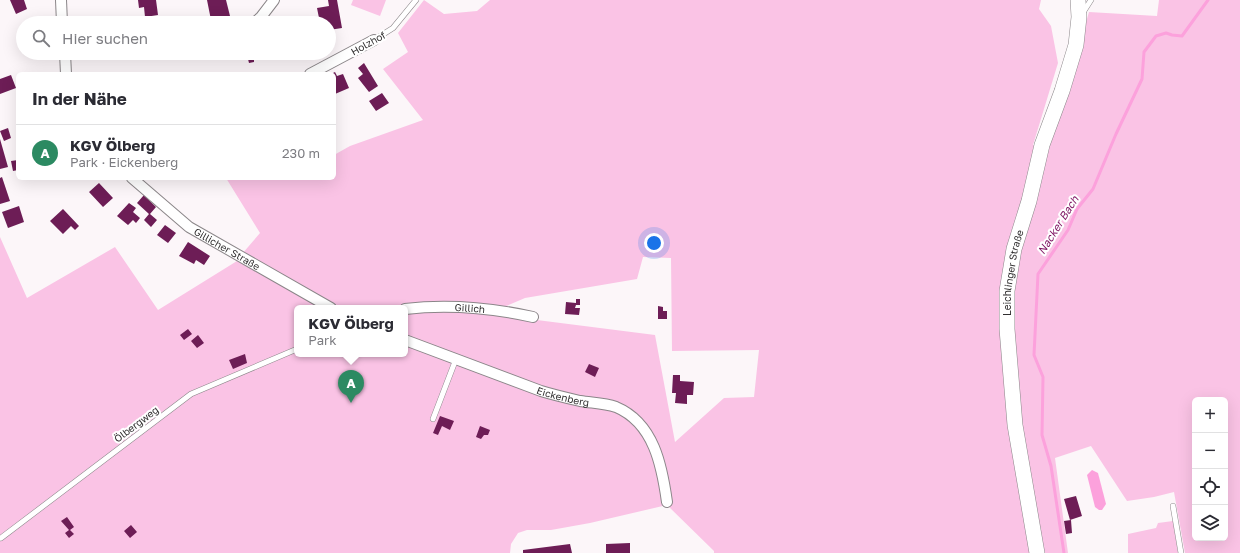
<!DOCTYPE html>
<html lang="de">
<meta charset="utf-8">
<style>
:root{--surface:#fff;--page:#f7f7f7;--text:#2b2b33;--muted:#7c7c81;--line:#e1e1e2;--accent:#2c8a62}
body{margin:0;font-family:"Golos Text",sans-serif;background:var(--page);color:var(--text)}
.controls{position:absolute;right:12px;bottom:12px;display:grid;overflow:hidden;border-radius:6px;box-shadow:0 4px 16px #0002}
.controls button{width:36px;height:36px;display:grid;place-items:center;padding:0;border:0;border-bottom:1px solid var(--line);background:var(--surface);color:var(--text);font:20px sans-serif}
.you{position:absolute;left:654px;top:243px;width:14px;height:14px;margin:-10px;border:3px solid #fff;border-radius:50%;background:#1a73e8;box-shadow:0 0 0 6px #1a73e833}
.badge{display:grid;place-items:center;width:26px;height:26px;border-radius:50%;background:var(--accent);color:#fff;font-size:13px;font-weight:700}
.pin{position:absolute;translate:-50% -33px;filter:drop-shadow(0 1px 2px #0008)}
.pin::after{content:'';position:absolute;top:21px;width:14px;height:12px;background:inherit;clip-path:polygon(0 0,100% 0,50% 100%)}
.popup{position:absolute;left:294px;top:305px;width:114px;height:52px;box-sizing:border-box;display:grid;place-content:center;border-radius:6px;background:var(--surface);filter:drop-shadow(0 1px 3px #0005);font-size:13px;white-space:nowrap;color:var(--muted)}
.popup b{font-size:15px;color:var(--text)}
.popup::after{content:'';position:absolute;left:50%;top:100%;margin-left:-8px;border:8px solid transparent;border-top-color:var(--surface)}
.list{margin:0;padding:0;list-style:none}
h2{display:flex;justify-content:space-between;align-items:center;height:52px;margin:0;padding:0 16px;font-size:17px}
h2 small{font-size:13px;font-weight:400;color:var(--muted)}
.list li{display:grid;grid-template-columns:26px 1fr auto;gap:12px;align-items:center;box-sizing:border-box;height:56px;padding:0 16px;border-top:1px solid var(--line)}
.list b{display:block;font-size:15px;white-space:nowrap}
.list p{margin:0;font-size:13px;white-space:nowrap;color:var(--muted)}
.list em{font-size:13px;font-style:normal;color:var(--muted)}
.icon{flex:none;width:22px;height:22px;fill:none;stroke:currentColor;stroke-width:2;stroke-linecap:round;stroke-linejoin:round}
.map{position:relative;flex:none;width:1240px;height:553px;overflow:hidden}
.search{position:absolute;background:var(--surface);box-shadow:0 4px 16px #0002;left:16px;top:16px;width:320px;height:44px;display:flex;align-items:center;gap:10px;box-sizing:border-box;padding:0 14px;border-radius:22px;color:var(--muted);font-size:15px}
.panel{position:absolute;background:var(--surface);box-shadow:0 4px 16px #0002;left:16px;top:72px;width:320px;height:108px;border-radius:6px}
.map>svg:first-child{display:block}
.green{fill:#fac3e5;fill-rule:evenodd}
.water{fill:#fca1dc}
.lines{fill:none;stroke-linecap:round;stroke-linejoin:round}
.stream{stroke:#fca1dc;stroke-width:3}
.building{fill:#6d1d56}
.service-casing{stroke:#8b8689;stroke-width:6}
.minor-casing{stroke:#8b8689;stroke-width:12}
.secondary-casing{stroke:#8b8689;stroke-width:16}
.service{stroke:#fff;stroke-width:5}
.minor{stroke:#fff;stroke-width:10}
.secondary{stroke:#fff;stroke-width:15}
.labels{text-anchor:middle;stroke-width:4;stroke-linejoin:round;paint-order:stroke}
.street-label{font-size:10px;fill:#312f30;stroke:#fff}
.water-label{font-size:11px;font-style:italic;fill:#7f1563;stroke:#fff}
</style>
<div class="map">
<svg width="1240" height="553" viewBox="0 0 1240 553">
<rect width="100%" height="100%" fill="#fcf6f9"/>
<path class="green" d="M353,0h33l-6,16 -29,-11z
M424,0l20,14 33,-3 13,-11h551l-2,9 12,17 7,37 -25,82 16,2 40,-135 68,4 2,-16h81v553h-55l-11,-61 -20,5 -27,4 -36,-55 -36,12 13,95h-354v-2l-47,-46 -77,18 -39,7h-24l-9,3 -7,11 -1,9h-510v-316l27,61 88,-51 43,63 79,-49 85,47h-25v46h108v-42l12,-6 -22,2h-53l-100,-54 18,-21 -34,-55h108v-23l16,-9 73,-26 -40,-51 25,-17 -10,-19zM643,257l28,1 1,93 87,-1 -5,47 -30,1 -49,44 -20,-107 -126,-16 -32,-9 28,-12 112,-19zM1195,400h30v138h-30z
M1173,521l5,32h-50v-19l28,-6 2,-5z"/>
<path class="water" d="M1092,470l6,3 8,31 -4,6h-3l-4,-3 -8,-32z"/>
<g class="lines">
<path class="stream" d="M1064,553l-13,-87 -9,-31 1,-58 -9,-22 4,-81 30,-44 9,-21 16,-20 23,-55 26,-55 2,-27 12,-16 10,-3 6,2 10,1 26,-36"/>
</g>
<path class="building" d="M10,0h14l3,9 -11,5z
M138,0h18l2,15 -13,2 -1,-10 -5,1z
M207,0h19l4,16 -19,4z
M328,0h9l5,28 -13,2v-7h-9l-3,-15 12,-2z
M96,17l4,6h-14z
M252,53h19l1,3 -18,3v3l-5,1 -2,-8z
M364,63l14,23 -9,6 -11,-14 5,-4 -5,-6z
M335,72l2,4 6,-2 6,14 -14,6 1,4 -2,1v-25h-3z
M11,75l5,13 -16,6v-15z
M382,93l7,10 -13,8 -7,-10z
M8,128l3,10 -7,3 -4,-10z
M0,139l8,28 -8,2z
M18,160v10l-5,1 -2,-10z
M2,177l8,24 -10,3v-26z
M99,183l14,15 -10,9 -14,-15z
M144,195l12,12 -6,7 7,6 -6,7 -7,-7 5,-6 -12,-11z
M129,203l7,5 -3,4 7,6 -4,5 -3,-3 -5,5 -11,-9z
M19,206l5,16 -16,6 -6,-16z
M63,209l16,17 -4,4 -4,-4 -8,8 -13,-13z
M165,225l11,8 -8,10 -11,-8z
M188,242l22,14 -6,9 -8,-5 -2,4 -15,-8z
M576,299h4v6h-4l-1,3h5l-1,7 -14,-1 1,-12 10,1z
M658,306l5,1v4h4v8h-9z
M188,329l4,5 -8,6 -4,-5z
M198,335l6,8 -7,5 -6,-7z
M245,354l2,9 -14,6 -4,-9z
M589,364l10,4 -4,9 -10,-5z
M673,375h7v6l14,1 -1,13h-6v9l-12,-1 1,-10h-4z
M440,416l14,5 -4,9 -8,-4 -4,9 -5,-2z
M480,426l10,4 -2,5h-4l-3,4 -5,-2z
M1076,496l6,20 -12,4 -6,-21z
M67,517l7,10 -4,3 4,4 -5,4 -4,-5 4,-3 -8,-9z
M1071,520l1,13 -6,1 -2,-13z
M131,525l6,7 -7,6 -6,-7z
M630,543v10h-24v-9z
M570,544l2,9h-49v-3z"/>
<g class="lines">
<g class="service-casing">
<path id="service" d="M1082,14l9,-14
M374,40l19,-12 23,-28
M433,419l23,-60
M1173,506l8,47
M1,538l190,-144 106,-45"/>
</g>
<g class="minor-casing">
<g id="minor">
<path d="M61,0l1,23"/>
<path d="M254,23l7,-6 13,-17"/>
<path d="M65,53l1,21"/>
<path d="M310,74l64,-34"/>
<path id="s1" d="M132,178l57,49 142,81"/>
<path id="s2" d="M405,309c42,-5 87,-1 128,8"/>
<path id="s3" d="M405,340l136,51c13,4 26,7 39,10 12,2 24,2 36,6 38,16 46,59 51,95"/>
</g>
</g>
<g class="secondary-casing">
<g id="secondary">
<path id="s4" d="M1037,553l-22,-128 -8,-96v-38l7,-42 15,-48 13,-56 20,-54 14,-46 3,-28 -1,-17"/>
</g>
</g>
<use href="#service" class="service"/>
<use href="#minor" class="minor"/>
<use href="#secondary" class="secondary"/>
</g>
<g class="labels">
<g class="street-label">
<text transform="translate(368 43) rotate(-29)" y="4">Holzhof</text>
<text dy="4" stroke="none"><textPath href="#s1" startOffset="119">Gillicher Straße</textPath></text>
<text dy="4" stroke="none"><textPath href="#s4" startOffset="283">Leichlinger Straße</textPath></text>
<text dy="4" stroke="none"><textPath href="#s2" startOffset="65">Gillich</textPath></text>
<text dy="4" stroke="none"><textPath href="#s3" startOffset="168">Eickenberg</textPath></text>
<text transform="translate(136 424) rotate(-37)" y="4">Ölbergweg</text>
</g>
<g class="water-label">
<text transform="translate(1058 225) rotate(-58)" y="4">Nacker Bach</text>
</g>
</g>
</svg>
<div class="controls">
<button>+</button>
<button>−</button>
<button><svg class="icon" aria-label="locate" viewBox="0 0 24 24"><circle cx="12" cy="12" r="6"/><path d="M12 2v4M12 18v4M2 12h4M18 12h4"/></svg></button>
<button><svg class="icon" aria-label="layers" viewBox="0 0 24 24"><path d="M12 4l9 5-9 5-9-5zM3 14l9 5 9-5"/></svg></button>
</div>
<div class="you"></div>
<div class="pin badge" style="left:351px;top:403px">A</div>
<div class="popup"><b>KGV Ölberg</b>Park</div>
<div class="search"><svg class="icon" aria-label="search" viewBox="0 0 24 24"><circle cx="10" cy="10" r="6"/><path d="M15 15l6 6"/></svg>Hier suchen</div>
<section class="panel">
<h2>In der Nähe<small></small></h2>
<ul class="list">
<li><span class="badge">A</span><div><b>KGV Ölberg</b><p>Park · Eickenberg</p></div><em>230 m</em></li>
</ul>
</section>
</div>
